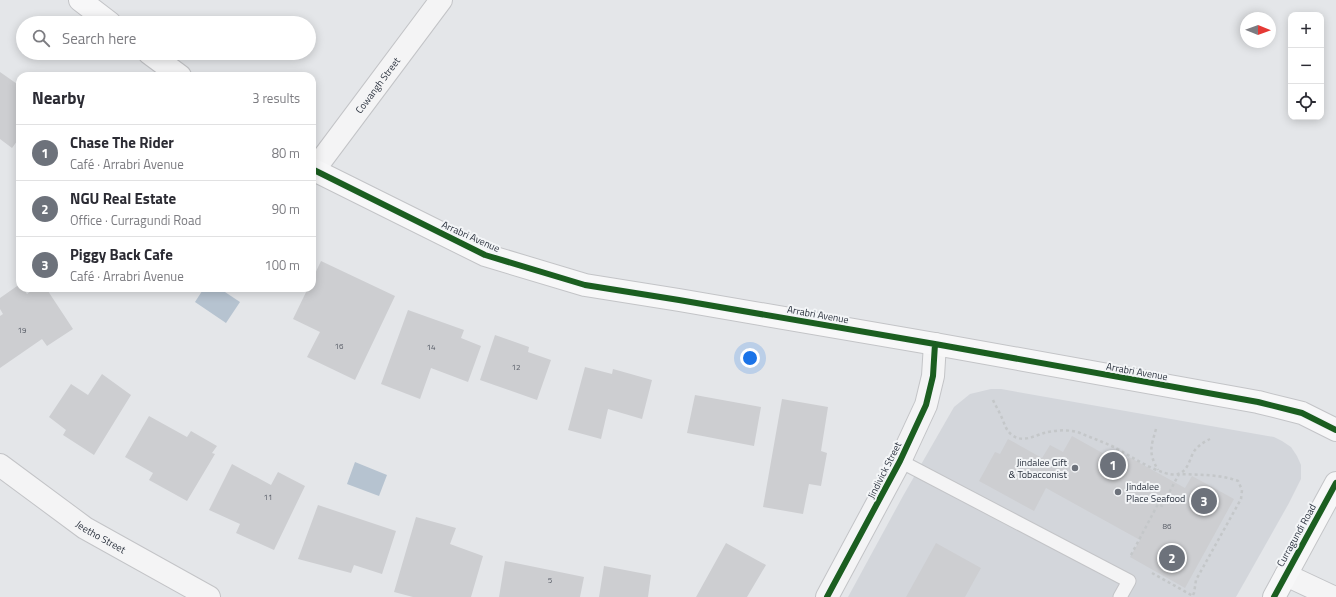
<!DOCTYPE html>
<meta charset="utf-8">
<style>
:root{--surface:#fff;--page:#f2f2f3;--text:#2b2b33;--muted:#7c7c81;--line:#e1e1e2;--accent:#6d727b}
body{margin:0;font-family:"Titillium Web",sans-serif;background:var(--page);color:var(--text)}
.controls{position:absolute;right:12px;top:12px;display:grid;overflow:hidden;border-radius:8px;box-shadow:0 2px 10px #0003}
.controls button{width:36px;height:36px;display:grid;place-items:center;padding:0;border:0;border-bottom:1px solid var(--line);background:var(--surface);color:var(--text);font:20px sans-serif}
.compass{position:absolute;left:1240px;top:12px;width:36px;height:36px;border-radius:50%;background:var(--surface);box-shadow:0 2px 10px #0003;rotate:91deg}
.you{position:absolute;left:750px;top:358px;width:14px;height:14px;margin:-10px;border:3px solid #fff;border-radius:50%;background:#1a73e8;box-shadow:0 0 0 6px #1a73e833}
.badge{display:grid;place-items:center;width:26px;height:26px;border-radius:50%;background:var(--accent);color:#fff;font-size:13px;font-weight:700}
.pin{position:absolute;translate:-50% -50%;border:2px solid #fff;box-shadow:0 1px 4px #0006}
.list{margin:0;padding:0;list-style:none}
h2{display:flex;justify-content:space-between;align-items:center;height:52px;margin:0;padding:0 16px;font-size:17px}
h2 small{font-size:13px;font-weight:400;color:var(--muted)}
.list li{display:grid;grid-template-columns:26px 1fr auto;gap:12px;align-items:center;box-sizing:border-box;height:56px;padding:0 16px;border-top:1px solid var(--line)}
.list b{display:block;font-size:15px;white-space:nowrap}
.list p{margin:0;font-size:13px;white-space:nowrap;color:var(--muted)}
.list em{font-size:13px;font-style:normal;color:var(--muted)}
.icon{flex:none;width:22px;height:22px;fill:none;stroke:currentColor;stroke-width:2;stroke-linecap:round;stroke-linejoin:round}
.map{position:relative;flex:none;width:1336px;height:597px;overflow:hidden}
.search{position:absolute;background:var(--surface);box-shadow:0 2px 10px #0003;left:16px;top:16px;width:300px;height:44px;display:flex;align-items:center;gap:10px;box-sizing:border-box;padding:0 14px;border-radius:22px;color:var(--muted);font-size:15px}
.panel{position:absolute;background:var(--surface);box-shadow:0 2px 10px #0003;left:16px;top:72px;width:300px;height:220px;border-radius:12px}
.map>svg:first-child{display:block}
.built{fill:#d3d6db}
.water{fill:#b6c3d0}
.building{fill:#cdced1}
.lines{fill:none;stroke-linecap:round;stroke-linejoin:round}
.lane-casing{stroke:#c3c4c7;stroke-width:15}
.street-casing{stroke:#c3c4c7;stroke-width:24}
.secondary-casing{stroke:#c3c4c7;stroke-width:24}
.path{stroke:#c4c7c9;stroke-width:2.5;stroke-dasharray:3 3;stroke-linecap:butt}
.lane{stroke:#f4f4f5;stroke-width:13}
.street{stroke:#f4f4f5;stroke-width:22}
.secondary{stroke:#f7f7f8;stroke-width:22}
.cycleway-casing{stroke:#f3f5f7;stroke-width:8}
.cycleway{stroke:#1b5e20;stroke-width:6}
.poi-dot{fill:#6d727b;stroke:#f3f5f7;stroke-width:1.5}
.labels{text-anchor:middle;stroke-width:4;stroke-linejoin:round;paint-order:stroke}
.number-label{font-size:8px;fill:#565b65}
.street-label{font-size:10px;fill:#2d3440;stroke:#f3f5f7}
.poi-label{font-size:10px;fill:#2d3440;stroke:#f3f5f7;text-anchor:end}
</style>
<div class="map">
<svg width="1336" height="597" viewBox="0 0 1336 597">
<rect width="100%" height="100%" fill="#e4e6e9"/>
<path class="built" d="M991,389h10l273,48 8,4 9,6 6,9 4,9v14l-12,24 -53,94h-388l55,-101 51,-89 16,-13z"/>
<path class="water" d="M204,288h15l21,14 -14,21 -31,-21z
M355,462l32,13 -8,21 -32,-12z"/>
<path class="building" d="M0,72l20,14v51l-8,11 -12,-9z
M321,261l74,35 -40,84 -48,-23 13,-25 -27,-13 15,-31h4v-8z
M20,284v4h3l4,6 8,-6h11l27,41 -26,17 -5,-7 -42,29v-52l3,-2 -3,-5v-11z
M408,310l56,20 -3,8 20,8 -13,36 -37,-14 -11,31 -39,-15z
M495,335l34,12 -1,5 23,8 -14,40 -57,-20z
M585,367l27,7 1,-5 39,11 -10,39 -34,-10 -7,30 -33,-9z
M102,374l29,21 -37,60 -31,-20 3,-5 -17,-13 22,-33 17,11z
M695,395l66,12 -7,39 -67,-13z
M782,399l46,8 -7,44 6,2 -6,33 -12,-2 -6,30 -40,-7z
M149,416l38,21 4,-6 26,15 -5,7 3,1 -28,47 -38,-21 4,-7 -28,-16z
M1072,436l52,29 5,-8 56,31 7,-12 42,23 -49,89 -55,-31 10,-17 -94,-52 -12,23 -55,-30 16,-29 5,2 8,-15 34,19 8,-13 13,7z
M232,464l39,21 7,-13 27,14 -31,64 -38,-17 4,-9 -31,-14z
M318,505l78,26 -14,43 -28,-9 -3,8 -53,-14z
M416,517l40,11 -6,16 33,12 -12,41h-58l-19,-5z
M726,543l40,22 -19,32h-51z
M936,543l45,25 -16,29h-59z
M505,561l79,16 -4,20h-81z
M604,566l47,9 -3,22h-49z"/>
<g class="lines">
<g class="lane-casing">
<path id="lane" d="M900,461l229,120 -9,16"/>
</g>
<g class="street-casing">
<g id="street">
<path id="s1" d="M314,170l127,-170"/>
<path id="s2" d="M0,465l85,63 124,69"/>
<path d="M1286,575l47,22"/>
<path d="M827,597l73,-136 26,-56 7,-29 2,-32"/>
</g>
</g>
<g class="secondary-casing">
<path id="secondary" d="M80,0l30,23
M149,53l31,23
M312,169l173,86 100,30 94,15 256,44 323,58 44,11 34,17
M1274,597l62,-114"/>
</g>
<path class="path" d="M993,400c2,5 5,9 7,14 4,7 5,16 12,21 10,8 22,1 32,-2 11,-3 25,-4 36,0 12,5 23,9 34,14 15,8 49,31 64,27 11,-3 12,-18 17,-24 4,-5 9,-8 15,-11
M1156,429c-5,18 -8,23 2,41
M1131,555l27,-51 4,2 17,-32c20,1 40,0 59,7l4,9 -1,9 -45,81 -2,13 -2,4
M1152,573l41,23"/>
<use href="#lane" class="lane"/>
<use href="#street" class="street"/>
<use href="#secondary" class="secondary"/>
<g class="cycleway-casing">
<path id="cycleway" d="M312,169l173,86 100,30 94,15 256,44 323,58 44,11 34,17
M827,597l73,-136 26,-56 7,-29 2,-32
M1274,597l62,-114"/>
</g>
<use href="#cycleway" class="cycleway"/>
</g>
<g class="poi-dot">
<circle cx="1075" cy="468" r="4"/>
<circle cx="1118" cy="492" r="4"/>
</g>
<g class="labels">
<g class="number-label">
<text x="22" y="333">19</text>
<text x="339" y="349">16</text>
<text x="431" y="350">14</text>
<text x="516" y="370">12</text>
<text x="268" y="500">11</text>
<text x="1167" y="529">86</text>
<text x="550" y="583">5</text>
</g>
<g class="street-label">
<text dy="4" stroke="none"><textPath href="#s1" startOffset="106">Cowangh Street</textPath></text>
<text transform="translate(471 236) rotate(24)" y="4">Arrabri Avenue</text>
<text transform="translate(818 314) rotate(10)" y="4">Arrabri Avenue</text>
<text transform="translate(1137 371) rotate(10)" y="4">Arrabri Avenue</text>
<text transform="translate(884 470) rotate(-63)" y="4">Jindivick Street</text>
<text transform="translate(1296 535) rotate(-61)" y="4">Curragundi Road</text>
<text dy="4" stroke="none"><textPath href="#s2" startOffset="124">Jeetho Street</textPath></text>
</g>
<g class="poi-label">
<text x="1067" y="466">Jindalee Gift<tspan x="1067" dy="12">&amp; Tobacconist</tspan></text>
<text x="1126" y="490" text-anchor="start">Jindalee<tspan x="1126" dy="12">Place Seafood</tspan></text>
</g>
</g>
</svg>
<div class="controls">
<button>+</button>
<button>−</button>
<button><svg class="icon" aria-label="locate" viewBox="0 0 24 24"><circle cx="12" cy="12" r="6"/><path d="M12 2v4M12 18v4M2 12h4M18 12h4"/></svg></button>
</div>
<svg class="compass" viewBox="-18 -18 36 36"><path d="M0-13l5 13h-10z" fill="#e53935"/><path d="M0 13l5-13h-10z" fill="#7c7c81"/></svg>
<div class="you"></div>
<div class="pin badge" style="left:1113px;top:465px">1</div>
<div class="pin badge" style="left:1172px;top:558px">2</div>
<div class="pin badge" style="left:1204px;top:501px">3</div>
<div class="search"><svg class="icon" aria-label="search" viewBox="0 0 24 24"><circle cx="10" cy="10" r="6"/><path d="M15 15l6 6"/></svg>Search here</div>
<section class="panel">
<h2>Nearby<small>3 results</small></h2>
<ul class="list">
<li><span class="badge">1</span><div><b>Chase The Rider</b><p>Café · Arrabri Avenue</p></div><em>80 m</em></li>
<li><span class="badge">2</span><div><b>NGU Real Estate</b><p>Office · Curragundi Road</p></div><em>90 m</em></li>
<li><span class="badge">3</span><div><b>Piggy Back Cafe</b><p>Café · Arrabri Avenue</p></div><em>100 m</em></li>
</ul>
</section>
</div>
